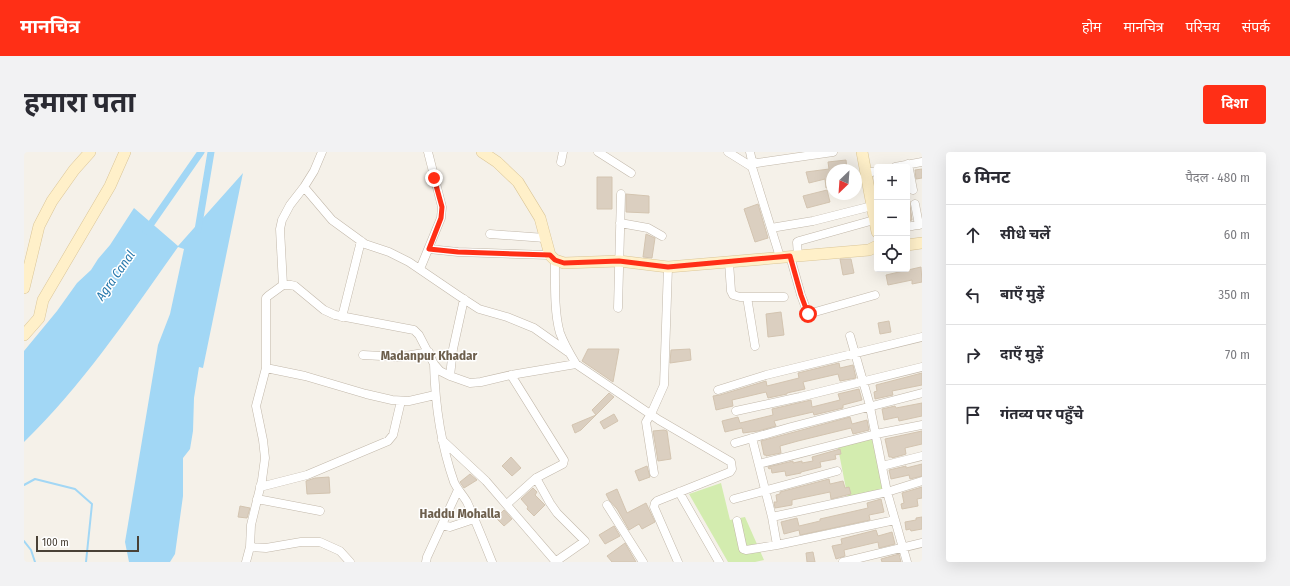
<!DOCTYPE html>
<html lang="hi">
<meta charset="utf-8">
<style>
:root{--surface:#fff;--page:#f2f2f3;--text:#2b2b33;--muted:#7c7c81;--line:#e1e1e2;--accent:#ff2f16}
body{margin:0;font-family:"Fira Sans Condensed","Noto Sans Devanagari",sans-serif;background:var(--page);color:var(--text)}
.controls{position:absolute;right:12px;top:12px;display:grid;overflow:hidden;border-radius:4px;box-shadow:0 4px 16px #0002}
.controls button{width:36px;height:36px;display:grid;place-items:center;padding:0;border:0;border-bottom:1px solid var(--line);background:var(--surface);color:var(--text);font:20px sans-serif}
.compass{position:absolute;left:802px;top:12px;width:36px;height:36px;border-radius:50%;background:var(--surface);box-shadow:0 4px 16px #0002;rotate:205deg}
.scale{position:absolute;left:12px;bottom:10px;width:103px;box-sizing:border-box;padding-left:4px;border:2px solid #494136;border-top:0;font-size:11px;line-height:14px;white-space:nowrap;color:#494136;-webkit-text-stroke:3px #fff;paint-order:stroke}
.stop{position:absolute;width:12px;height:12px;margin:-9px;border:3px solid #ff2f16;border-radius:50%;background:#fff}
.stop.end{background:#ff2f16;border-color:#fff;box-shadow:0 1px 4px #0008}
.list{margin:0;padding:0;list-style:none}
h2{display:flex;justify-content:space-between;align-items:center;height:52px;margin:0;padding:0 16px;font-size:17px}
h2 small{font-size:13px;font-weight:400;color:var(--muted)}
.list li{display:grid;grid-template-columns:26px 1fr auto;gap:12px;align-items:center;box-sizing:border-box;height:60px;padding:0 16px;border-top:1px solid var(--line)}
.list b{display:block;font-size:15px;white-space:nowrap}
.list em{font-size:13px;font-style:normal;color:var(--muted)}
.icon{flex:none;width:22px;height:22px;fill:none;stroke:currentColor;stroke-width:2;stroke-linecap:round;stroke-linejoin:round}
.map{position:relative;flex:none;width:898px;height:410px;overflow:hidden;border-radius:4px}
header{display:flex;align-items:center;gap:24px;box-sizing:border-box;height:56px;padding:0 20px;background:var(--accent);color:#fff}
header strong{font-size:19px}
nav{display:flex;gap:22px;margin-inline-start:auto;font-size:14px}
.intro{display:flex;align-items:center;justify-content:space-between;box-sizing:border-box;height:96px;padding:0 24px}
h1{margin:0;font-size:28px}
.button{padding:10px 18px;border-radius:4px;background:var(--accent);color:#fff;font-size:14px;font-weight:700}
main{display:flex;gap:24px;padding:0 24px}
aside{flex:1;background:var(--surface);border-radius:4px;box-shadow:0 4px 16px #0002}
.map>svg:first-child{display:block}
.green{fill:#d3ecaf}
.water{fill:#a2d7f5}
.lines{fill:none;stroke-linecap:round;stroke-linejoin:round}
.stream{stroke:#a2d7f5;stroke-width:2}
.canal{stroke:#a2d7f5;stroke-width:7}
.building{fill:#dbcfc0;stroke:#d3c4b0}
.street-casing{stroke:#c2b8aa;stroke-width:9}
.secondary-casing{stroke:#dbc698;stroke-width:12}
.street{stroke:#fff;stroke-width:8}
.secondary{stroke:#fff0c9;stroke-width:11}
.route{stroke:#ff2f16;stroke-width:5}
.labels{text-anchor:middle;stroke-width:3;stroke-linejoin:round;paint-order:stroke}
.water-label{font-size:13px;font-style:italic;fill:#2678ac;stroke:#fff}
.neighbourhood-label{font-size:13px;font-weight:bold;fill:#6d5f4d;stroke:#fff}
</style>
<header>
<strong>मानचित्र</strong>
<nav><a>होम</a><a>मानचित्र</a><a>परिचय</a><a>संपर्क</a></nav>
</header>
<div class="intro"><h1>हमारा पता</h1><a class="button">दिशा</a></div>
<main>
<div class="map">
<svg width="898" height="410" viewBox="0 0 898 410">
<rect width="100%" height="100%" fill="#f5f1e9"/>
<path class="green" d="M850,286l11,53 -37,8 -10,-51z
M697,331l9,37 15,-3 19,43 -9,2h-27l-39,-68z"/>
<path class="water" d="M219,21l-40,195 -4,-1 -5,31 -1,33 -3,18 -7,9v38l-8,58 -5,8h-41l-4,-20 33,-197 12,-31 14,-65 -6,-2c-47,66 -95,138 -154,195v-91l33,-40 20,-28 14,-13 7,-11 12,-14 24,-37 44,38z"/>
<g class="lines">
<path class="stream" d="M0,333l11,-6 40,10 17,15 -6,58
M0,389l7,9 4,12"/>
<path class="canal" d="M174,78l13,-78
M122,79l55,-79"/>
</g>
<path class="building" d="M822,8l1,10h-15v17l-6,1 -1,-9 -16,4 -3,-11 23,-3 -1,-7z
M898,17v9l-6,1 -1,-9z
M573,25h15v32h-15z
M803,38l3,12 -23,6 -4,-12z
M602,42l23,2v17l-23,-1z
M886,49v4l2,15 -5,1v-19z
M734,52l10,34 -13,4 -11,-33z
M622,82l9,4 -3,20 -9,-1z
M816,107h11l3,14 -11,2z
M897,115l1,15 -10,2v-4l-24,5 -2,-10z
M757,160l3,23 -16,2 -2,-23z
M865,169l2,11 -11,2 -2,-11z
M564,197h31l-6,33 -31,-21z
M666,197l1,11 -21,3 1,-13z
M815,211l1,5 13,-3 3,13 -16,3 -2,-7 -35,8 2,7 -18,4v1l-19,4 -2,-6 -34,8 1,6 -17,4 -3,-14 7,-1 46,-14 1,5 32,-8 -1,-5z
M898,221v12l-30,6 1,4 -18,4 -1,-7 3,-1 -1,-6z
M835,237l3,11 -19,5v3l-29,7 -1,-3 -39,9 2,5 -18,5 -15,2 -1,-5 -17,4 -3,-11 16,-4 2,6 33,-8 -1,-6 39,-9 1,7 28,-7 -2,-6z
M585,241l5,4 -33,33 -6,3 -3,-8 24,-10 -4,-5z
M898,251v13l-23,5 -1,-4 -14,3 -2,-11 13,-3 1,2z
M590,262l4,7 -14,8 -4,-7z
M826,265l2,7 15,-4 2,10 -16,4 -2,-6 -53,13 -18,5 1,7 -15,3v-1h-2l-3,-14z
M640,278l3,1 4,28 -13,2 -5,-30z
M898,279v13l-17,4 1,6 -3,1 -11,3v-1h-3l-4,-18z
M816,297l1,5 -6,1 1,4 -16,3 1,5 -20,5v1l-15,3 -1,-5 -13,2 -1,-5 -2,1 -1,-2 25,-6v2l9,-2v2l11,-2 -1,-4z
M487,305l10,11 -9,8 -10,-10z
M898,312v12l-12,3 -1,-4 -18,4 -2,-9 17,-4v2z
M623,314l3,11 -11,4 -4,-10z
M446,322l7,6 -13,8 -4,-6z
M305,325l1,16 -23,1 -1,-13 9,-3z
M805,327l1,5 13,-3 2,7 4,-1 2,7 -20,5 -1,-7 -38,8v5l-17,3 -1,-6h3l-1,-7 4,-1v-2z
M898,335v11l-5,1 1,7 -16,3 -1,-5 3,-1 -2,-10z
M509,336l4,4 -2,3 10,10 -11,11 -7,-7 1,-2 -7,-8z
M593,337l10,24 19,-10 9,19 -13,7 -3,-5 -10,6 -12,-21 -8,-9 -3,-6z
M857,347l3,13 -15,3 1,5 -70,15 -1,-5 -15,4 -3,-12 16,-4 2,8 21,-5v-2l48,-11 -1,-5z
M216,354l10,2 -3,10 -9,-1z
M480,358l8,9 -8,7 -8,-8z
M898,365v12l-11,2 -1,-2 -4,1 -1,-8 11,-2v-2z
M590,374l6,10 -15,8 -6,-9z
M852,378l2,6 14,-4 3,12 -16,4 -1,-6 -34,8 1,6 -9,3 -4,-13 10,-2 -1,-5z
M601,391l11,19h-24l-5,-6z
M789,400l2,10h-8l-1,-9z
M875,402l2,8h-19l-1,-3z"/>
<g class="lines">
<g class="street-casing">
<path id="street" d="M574,0l33,21
M704,0l24,15 28,90
M726,0l2,9 5,2 76,-11
M537,10l2,-10
M884,12l5,26
M871,15l27,-5
M842,21l11,-2
M280,35l28,33 33,24 24,8 20,10 50,34 20,13 28,8 27,11 34,24
M891,52l4,21
M596,71l28,5 14,8
M883,75l15,-3
M747,76l42,-7 59,-15
M466,82l55,4
M405,97l29,3 92,3
M766,104l11,39 7,19 67,-19
M774,104l-1,-14 2,-1 75,-21
M531,108c0,22 -1,53 5,73 4,11 10,21 16,31l83,56 72,42 1,7 -2,3 -73,29 -2,2 -1,4 24,55
M705,110l2,29 2,4 7,2h44
M396,117l21,-51 1,-11 -14,-55
M259,133h8l4,1 29,24 11,5 79,15 5,5 15,29 6,7 10,5 20,7 11,-1 30,-7 65,-11
M723,145l8,49
M594,156l3,-114
M318,165l19,-76
M826,184l19,66 18,90 20,70
M339,203l37,2 29,-5
M410,212c1,41 6,78 20,118 3,7 9,13 13,20 9,20 17,40 25,60
M242,216l39,8 61,18 26,6 17,1 26,-6
M487,223l53,85 -1,4 -27,14
M426,224l3,-27 11,-50
M694,238l48,-15 156,-38
M712,259l64,-14 122,-30
M728,286l20,79 5,28
M418,288l44,41 70,81
M711,291l56,-16 131,-34
M735,312l117,-30 46,-9
M858,314l40,-10
M630,321l-8,-51 5,-8 13,-29 4,-118
M236,335l47,-12 81,-34 5,-6 8,-34
M655,340l40,70
M233,347l63,12
M710,347l103,-28
M483,352l29,-26 14,25 7,10 28,28 -30,21
M583,353l36,57
M748,365l115,-25 35,-11
M713,369l6,28 3,1 31,-5 118,-25
M418,373l8,2 24,-8
M226,395l16,1 35,-6h19l20,9 10,11
M222,410l4,-15 1,-22 11,-45 3,-22 -2,-18 -7,-34 10,-38v-70l2,-2 15,-11 -3,-56 2,-9 8,-15 14,-18 10,-16 8,-19
M402,410l1,-5 31,-67
M819,410l79,-19"/>
</g>
<g class="secondary-casing">
<path id="secondary" d="M458,0l15,10 21,20 22,36 10,37 5,5 9,3 55,-2 49,6 201,-17 8,-4
M838,0l15,80
M883,93l15,-2
M0,136l15,-62 13,-25 22,-31 16,-18
M0,183l15,-17 4,-18 67,-114 15,-34"/>
</g>
<use href="#street" class="street"/>
<use href="#secondary" class="secondary"/>
</g>
<g class="lines">
<path class="route" d="M410,26l8,29 -1,11 -12,31 29,3 92,3 5,5 9,3 55,-2 49,6 122,-11 11,39 7,19"/>
</g>
<g class="labels">
<g class="water-label">
<text transform="translate(91 123) rotate(-55)" y="5">Agra Canal</text>
</g>
<g class="neighbourhood-label">
<text x="405" y="208">Madanpur Khadar</text>
<text x="436" y="366">Haddu Mohalla</text>
</g>
</g>
</svg>
<div class="controls">
<button>+</button>
<button>−</button>
<button><svg class="icon" aria-label="locate" viewBox="0 0 24 24"><circle cx="12" cy="12" r="6"/><path d="M12 2v4M12 18v4M2 12h4M18 12h4"/></svg></button>
</div>
<svg class="compass" viewBox="-18 -18 36 36"><path d="M0-13l5 13h-10z" fill="#e53935"/><path d="M0 13l5-13h-10z" fill="#7c7c81"/></svg>
<div class="scale">100 m</div>
<div class="stop" style="left:784px;top:162px"></div>
<div class="stop end" style="left:410px;top:26px"></div>
</div>
<aside>
<h2>6 मिनट<small>पैदल · 480 m</small></h2>
<ul class="list">
<li><svg class="icon" aria-label="ahead" viewBox="0 0 24 24"><path d="M12 20V5M6 11l6-6 6 6"/></svg><div><b>सीधे चलें</b></div><em>60 m</em></li>
<li><svg class="icon" aria-label="left" viewBox="0 0 24 24"><path d="M17 20v-9H6M10 6l-5 5 5 5"/></svg><div><b>बाएँ मुड़ें</b></div><em>350 m</em></li>
<li><svg class="icon" aria-label="right" viewBox="0 0 24 24"><path d="M7 20v-9h11M14 6l5 5-5 5"/></svg><div><b>दाएँ मुड़ें</b></div><em>70 m</em></li>
<li><svg class="icon" aria-label="arrive" viewBox="0 0 24 24"><path d="M6 21V4h12l-3 4 3 4H6"/></svg><div><b>गंतव्य पर पहुँचे</b></div></li>
</ul>
</aside>
</main>
